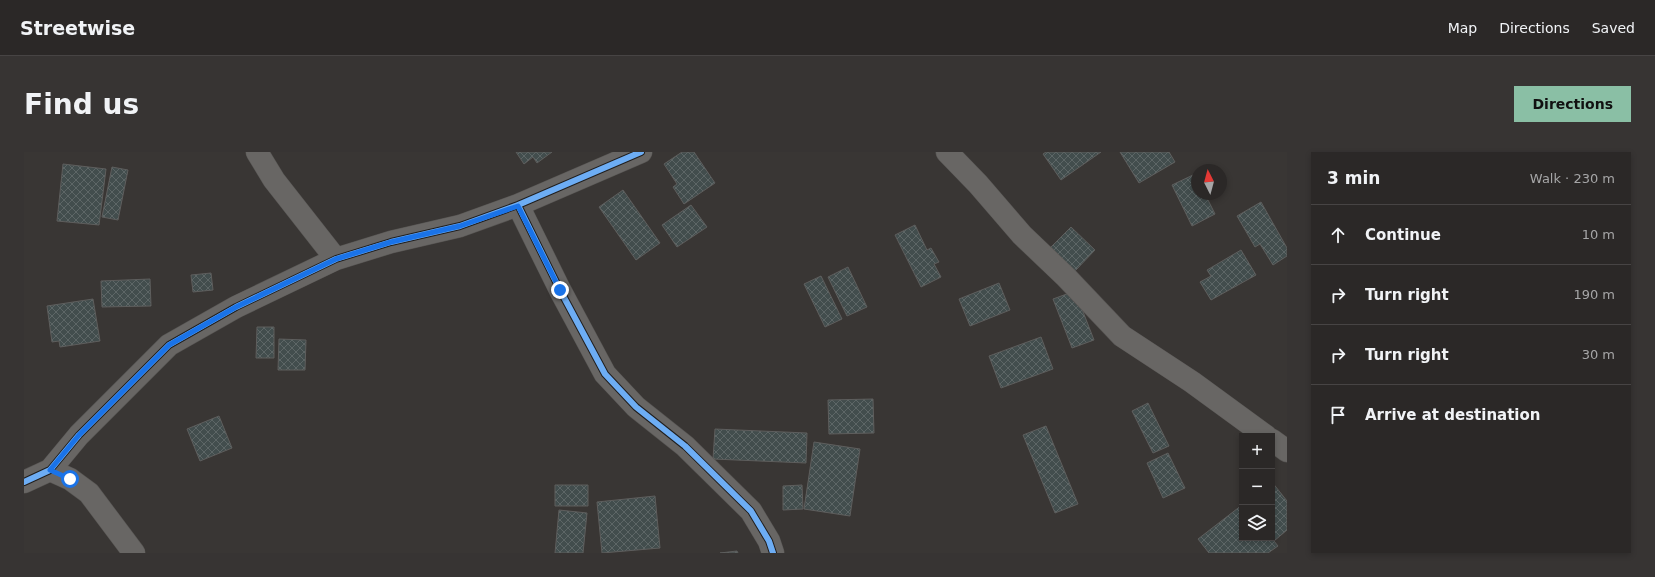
<!DOCTYPE html>
<meta charset="utf-8">
<style>
:root{--surface:#2b2827;--page:#373433;--text:#f1f3f6;--muted:#a6a6a7;--line:#474444;--accent:#8abfa5}
body{margin:0;font-family:"DejaVu Sans",sans-serif;background:var(--page);color:var(--text)}
.controls{position:absolute;right:12px;bottom:12px;display:grid;overflow:hidden;border-radius:0px;box-shadow:0 2px 6px #0003}
.controls button{width:36px;height:36px;display:grid;place-items:center;padding:0;border:0;border-bottom:1px solid var(--line);background:var(--surface);color:var(--text);font:20px sans-serif}
.compass{position:absolute;left:1167px;top:12px;width:36px;height:36px;border-radius:50%;background:var(--surface);box-shadow:0 2px 6px #0003;rotate:354deg}
.stop{position:absolute;width:12px;height:12px;margin:-9px;border:3px solid #1a73e8;border-radius:50%;background:#fff}
.stop.end{background:#1a73e8;border-color:#fff;box-shadow:0 1px 4px #0008}
.list{margin:0;padding:0;list-style:none}
h2{display:flex;justify-content:space-between;align-items:center;height:52px;margin:0;padding:0 16px;font-size:17px}
h2 small{font-size:13px;font-weight:400;color:var(--muted)}
.list li{display:grid;grid-template-columns:26px 1fr auto;gap:12px;align-items:center;box-sizing:border-box;height:60px;padding:0 16px;border-top:1px solid var(--line)}
.list b{display:block;font-size:15px;white-space:nowrap}
.list em{font-size:13px;font-style:normal;color:var(--muted)}
.icon{flex:none;width:22px;height:22px;fill:none;stroke:currentColor;stroke-width:2;stroke-linecap:round;stroke-linejoin:round}
.map{position:relative;flex:none;width:1263px;height:401px;overflow:hidden;border-radius:0px}
header{display:flex;align-items:center;gap:24px;box-sizing:border-box;height:56px;padding:0 20px;background:var(--surface);border-bottom:1px solid var(--line)}
header strong{font-size:19px}
nav{display:flex;gap:22px;margin-inline-start:auto;font-size:14px}
.intro{display:flex;align-items:center;justify-content:space-between;box-sizing:border-box;height:96px;padding:0 24px}
h1{margin:0;font-size:28px}
.button{padding:10px 18px;border-radius:0px;background:var(--accent);color:#111;font-size:14px;font-weight:700}
main{display:flex;gap:24px;padding:0 24px}
aside{flex:1;background:var(--surface);border-radius:0px;box-shadow:0 2px 6px #0003}
.map>svg:first-child{display:block}
.building{fill:url(#building-cross-hatch);stroke:#5e5e5d}
.lines{fill:none;stroke-linecap:round;stroke-linejoin:round}
.minor-casing{stroke:#565452;stroke-width:23}
.minor{stroke:#686664;stroke-width:22}
.cycleway-casing{stroke:#201e1d;stroke-width:8}
.cycleway{stroke:#6dadf4;stroke-width:6}
.route{stroke:#1a73e8;stroke-width:5}
</style>
<header>
<strong>Streetwise</strong>
<nav><a>Map</a><a>Directions</a><a>Saved</a></nav>
</header>
<div class="intro"><h1>Find us</h1><a class="button">Directions</a></div>
<main>
<div class="map">
<svg width="1263" height="401" viewBox="0 0 1263 401">
<defs>
<pattern id="building-cross-hatch" width="8" height="8" patternUnits="userSpaceOnUse"><rect width="8" height="8" fill="#424d4d"/><path d="M0 0l8 8M0 8l8-8" fill="none" stroke="#5d6666"/></pattern>
</defs>
<rect width="100%" height="100%" fill="#393634"/>
<path class="building" d="M492,0h36l-15,11 -4,-6 -9,7z
M658,0h12l21,31 -31,21 -11,-17 4,-3 -13,-20z
M1022,0h55l-40,28 -18,-26z
M1096,0h49l6,10 -36,21z
M39,12l43,5 -7,56 -42,-4z
M88,15l16,3 -10,50 -16,-3z
M1171,22l2,3v17h8l10,20 -23,12 -20,-41z
M599,38l37,53 -24,17 -37,-53z
M1237,50l26,46v8l-14,9 -13,-21 -5,3 -18,-31z
M667,53l16,22 -30,20 -15,-22z
M891,73l12,25 4,-2 8,14 -5,2 7,13 -20,10 -26,-52z
M1047,75l24,23 -20,21 -24,-24z
M1217,98l15,25 -45,25 -11,-18 11,-6 -4,-6z
M824,115l19,40 -20,9 -19,-39z
M187,121l2,17 -20,2 -2,-17z
M797,124l21,43 -17,8 -21,-43z
M126,127l1,27 -49,1 -1,-26z
M975,131l11,27 -40,16 -11,-27z
M1051,139l19,49 -22,8 -19,-49z
M69,147l7,42 -40,6 -1,-6 -7,1 -5,-36z
M233,175h17v31h-18z
M1017,185l12,32 -52,19 -12,-32z
M255,187l27,1 -1,30h-27z
M849,247l1,34 -45,1 -1,-34z
M1124,251l21,43 -16,7 -21,-42z
M195,264l13,32 -32,13 -13,-32z
M1022,274l32,78 -23,9 -32,-78z
M691,277l92,4 -1,30 -93,-4z
M790,290l46,7 -10,67 -46,-7z
M1144,301l17,35 -22,10 -16,-35z
M1248,330l15,19v29l-13,11 4,5 -10,7h-59l-11,-14 44,-34v33h30z
M531,333h33v21h-33z
M778,333l1,24 -20,1v-24z
M631,344l5,52 -58,5 -5,-51z
M535,358l28,3 -4,40h-28z
M713,399l1,2h-18z"/>
<g class="lines">
<g class="minor-casing">
<path id="minor" d="M233,0l17,28 62,79
M923,0l31,32 44,51 44,42 56,59 70,46 74,54
M494,53l42,85 45,84 31,33 49,39 66,65 18,30 4,12
M1248,288l15,11
M26,318l20,9 19,14 45,60
M0,330l26,-12 29,-35 90,-90 67,-38 100,-48 55,-17 69,-16 58,-21 123,-53"/>
</g>
<use href="#minor" class="minor"/>
<g class="cycleway-casing">
<path id="cycleway" d="M494,53l42,85 45,84 31,33 49,39 66,65 18,30 4,12
M0,330l26,-12 29,-35 90,-90 67,-38 100,-48 55,-17 69,-16 58,-21 123,-53"/>
</g>
<use href="#cycleway" class="cycleway"/>
</g>
<g class="lines">
<path class="route" d="M46,327l-20,-9 29,-35 90,-90 67,-38 100,-48 55,-17 69,-16 58,-20 42,84"/>
</g>
</svg>
<div class="controls">
<button>+</button>
<button>−</button>
<button><svg class="icon" aria-label="layers" viewBox="0 0 24 24"><path d="M12 4l9 5-9 5-9-5zM3 14l9 5 9-5"/></svg></button>
</div>
<svg class="compass" viewBox="-18 -18 36 36"><path d="M0-13l5 13h-10z" fill="#e53935"/><path d="M0 13l5-13h-10z" fill="#a6a6a7"/></svg>
<div class="stop" style="left:46px;top:327px"></div>
<div class="stop end" style="left:536px;top:138px"></div>
</div>
<aside>
<h2>3 min<small>Walk · 230 m</small></h2>
<ul class="list">
<li><svg class="icon" aria-label="ahead" viewBox="0 0 24 24"><path d="M12 20V5M6 11l6-6 6 6"/></svg><div><b>Continue</b></div><em>10 m</em></li>
<li><svg class="icon" aria-label="right" viewBox="0 0 24 24"><path d="M7 20v-9h11M14 6l5 5-5 5"/></svg><div><b>Turn right</b></div><em>190 m</em></li>
<li><svg class="icon" aria-label="right" viewBox="0 0 24 24"><path d="M7 20v-9h11M14 6l5 5-5 5"/></svg><div><b>Turn right</b></div><em>30 m</em></li>
<li><svg class="icon" aria-label="arrive" viewBox="0 0 24 24"><path d="M6 21V4h12l-3 4 3 4H6"/></svg><div><b>Arrive at destination</b></div></li>
</ul>
</aside>
</main>
